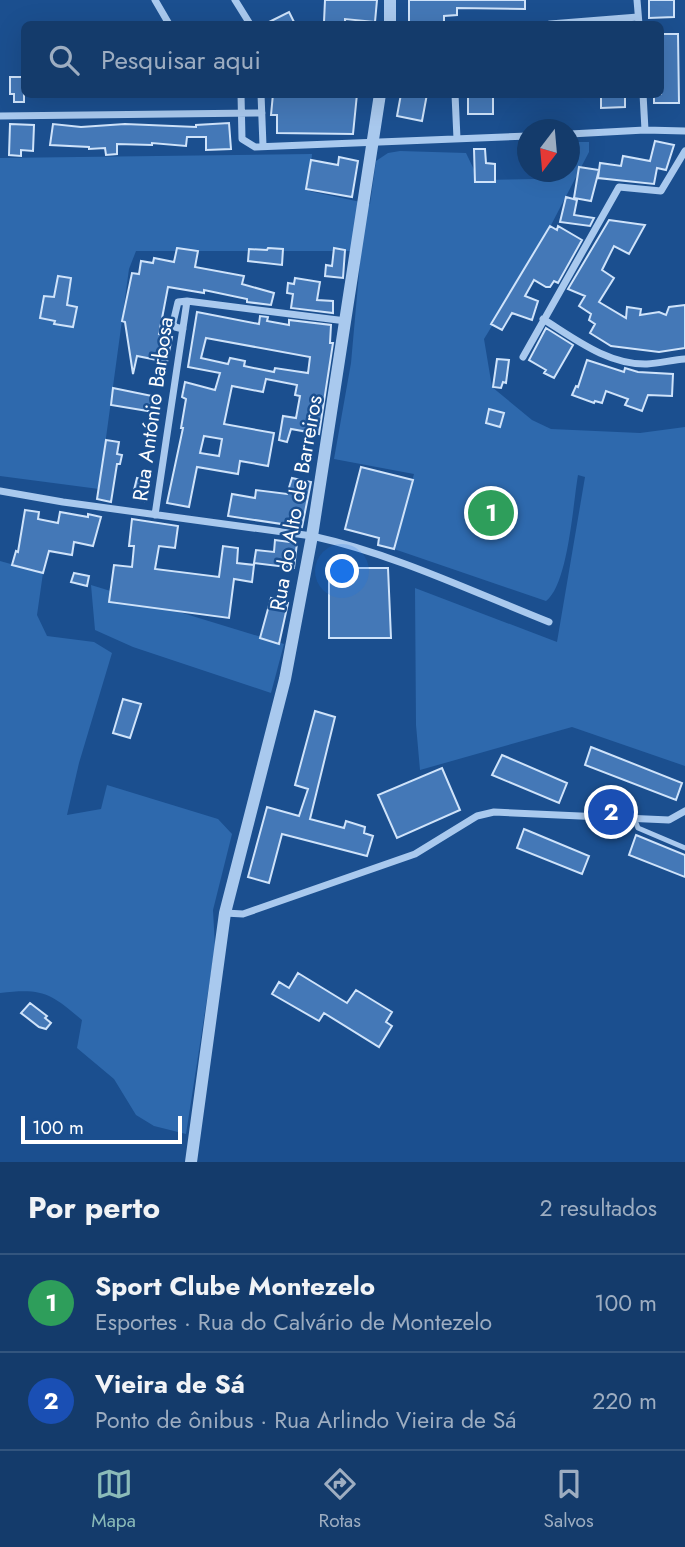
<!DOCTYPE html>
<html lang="pt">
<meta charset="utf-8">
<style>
:root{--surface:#143b6b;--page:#214673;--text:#f1f3f6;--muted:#9dadc1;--line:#33557e;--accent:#8bbbb9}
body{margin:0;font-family:Jost,sans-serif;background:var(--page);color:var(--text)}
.compass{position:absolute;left:517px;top:119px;width:63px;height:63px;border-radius:50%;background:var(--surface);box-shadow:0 7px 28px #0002;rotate:196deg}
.scale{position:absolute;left:21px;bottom:18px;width:161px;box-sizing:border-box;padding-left:7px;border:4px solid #fff;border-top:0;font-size:19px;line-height:24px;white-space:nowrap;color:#fff;-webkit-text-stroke:5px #1b4f8f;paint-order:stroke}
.you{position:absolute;left:343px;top:572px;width:24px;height:24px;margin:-18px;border:5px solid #fff;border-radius:50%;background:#1a73e8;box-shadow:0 0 0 10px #1a73e833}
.badge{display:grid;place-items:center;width:46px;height:46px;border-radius:50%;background:var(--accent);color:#fff;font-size:23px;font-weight:700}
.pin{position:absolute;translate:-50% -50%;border:4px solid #fff;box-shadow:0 2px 7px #0006}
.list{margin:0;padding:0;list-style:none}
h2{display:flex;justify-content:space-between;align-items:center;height:91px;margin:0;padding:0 28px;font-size:30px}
h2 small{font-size:23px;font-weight:400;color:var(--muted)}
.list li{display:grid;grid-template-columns:46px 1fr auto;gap:21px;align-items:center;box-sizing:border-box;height:98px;padding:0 28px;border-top:2px solid var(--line)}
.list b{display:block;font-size:26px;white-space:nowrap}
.list p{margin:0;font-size:23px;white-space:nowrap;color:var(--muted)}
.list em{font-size:23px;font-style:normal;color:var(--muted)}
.icon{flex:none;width:38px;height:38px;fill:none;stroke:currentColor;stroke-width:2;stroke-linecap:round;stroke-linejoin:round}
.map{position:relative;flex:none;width:685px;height:1162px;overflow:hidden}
.search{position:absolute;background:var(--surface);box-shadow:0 7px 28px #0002;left:21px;right:21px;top:21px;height:77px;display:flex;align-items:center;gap:18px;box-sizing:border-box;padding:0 24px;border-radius:10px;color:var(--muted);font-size:26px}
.sheet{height:287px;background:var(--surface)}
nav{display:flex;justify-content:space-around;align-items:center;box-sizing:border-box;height:98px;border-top:2px solid var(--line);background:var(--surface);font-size:19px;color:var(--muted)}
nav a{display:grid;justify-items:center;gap:4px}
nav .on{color:var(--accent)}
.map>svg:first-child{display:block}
.green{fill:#2e69ad}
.building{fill:#4478b7;stroke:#cfe3fa;stroke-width:2;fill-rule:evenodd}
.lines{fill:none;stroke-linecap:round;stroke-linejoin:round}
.service{stroke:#a9c9ee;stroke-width:5}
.minor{stroke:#a9c9ee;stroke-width:7}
.tertiary{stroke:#a9c9ee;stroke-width:12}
.labels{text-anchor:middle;stroke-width:5;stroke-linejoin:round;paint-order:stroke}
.street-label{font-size:21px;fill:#fff;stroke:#1b4f8f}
</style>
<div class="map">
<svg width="685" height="1162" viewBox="0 0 685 1162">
<rect width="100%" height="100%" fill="#1b4f8f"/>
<path class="green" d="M570,142h19v10l-53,102 -52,85 8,48 40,33 19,9 89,4 45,-6v339l-113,-39 -152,43 -4,-45 -1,-137 142,54 28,-165 -7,-2c-5,29 -10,110 -32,126l-152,-52 20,-75 -80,-15 17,-96 10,-112h-225l-7,18 -30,220 -99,-13v-318l312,-4 -3,37 61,13 6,-43 12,-8 12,-2 66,2 13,27 57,-1v-7h34z
M0,561l43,12 -6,42 10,21 47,6 18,11 -33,110 -12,52 34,-6 6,-24 111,34 14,15 -19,76 2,37 -29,187 -32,-8 -18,-11 -22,-36 -37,-31 5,-28c-32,-27 -39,-32 -82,-27z
M91,585l193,59 -13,49 -138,-46 -38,-17z"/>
<path class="building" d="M325,0h52l-2,22 -30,-3v5h-15v-2h-6z
M409,0h116v9l-68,-1v7l-13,1v8h-35z
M649,0h25v17l-25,1z
M289,12l6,12h-30z
M661,34h17l1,69h-25v-9h7z
M10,77h14v25h-10v-8h-4z
M273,94h84l-4,40 -76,-1v-18h-6z
M401,94h26l-5,27 -25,-5z
M468,94h25v20h-25z
M601,94h24v13l-24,1z
M229,123l2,26 -25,1v-13h-19l-1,9 -34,-3v2l-35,-1v10l-11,1 -1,-7 -16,1v-2l-39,-2 3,-21 28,3 44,-3 71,3v-2z
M10,124l24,1 -1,26 -12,-1v6l-12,-1z
M655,141l19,4 -8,25 -9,-2 -3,16 -56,-6 2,-15 21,3 2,-10 27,5z
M474,149h11l1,14 9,1v18h-20z
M339,157l19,4 -6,36 -46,-8 5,-29 27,5z
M579,167l20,3 -8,31 -17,-3z
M566,197l11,3 -3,15 20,3 -4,8 -30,-4z
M609,220l36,5 -16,29 -15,-8 -12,24 12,8 -15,24 27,16 1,-11 14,2 -1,6 19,-3 7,3 3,-8 16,-2v43l-26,4 -48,-6 -21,-13 5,-9 -6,-4 2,-6 -12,-8 6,-10 -17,-7z
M550,226l7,4 1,-4 24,14 -24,43 -4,-2 -4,6h-4l-12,-7 -9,16 13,5 -6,19 -20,-7 -10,17 -11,-6z
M177,248l21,3 -3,16 49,9 -2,8 32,9 -3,12 -24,-3v-3l-43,-9v3l-36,-6 -9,47 13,3 -5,25 -30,-6 -4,18 -8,-52 -3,-1 10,-48 7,1 2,-13 12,2 1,-5 20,4z
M268,248l15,1 -1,16 -34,-4 1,-12 18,1z
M334,248l11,2 -2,28 -18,-2 1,-11 6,1z
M58,276l13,2 -4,27 10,2 -4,20 -19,-3 1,-3 -15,-3 4,-22 10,1z
M295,278l25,4 -3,18 16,1v12l-42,-5 2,-14 -6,-1 1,-10 6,1z
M197,312l62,12 1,-8 8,1 -1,4 22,4v-5l42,5 -1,18h3l-14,91 -28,-5 -4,13 -8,-2 4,-24 13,2 4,-22 -5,-1 2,-10 -31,-6 -3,13 -31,-6 -8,38 50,9 -6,33 -28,-5 -2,13 -41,-7 -8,40 -22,-4 16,-75h-2l5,-29 -4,-2 3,-15 30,8 5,-17 -32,-6zM206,338l104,19 -2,16 -33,-5 -1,4 -30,-6 1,-5 -15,-3 -2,6 -27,-6zM204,436l18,3 -3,17 -19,-3z
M546,328l27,17 -19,33 -10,-5 2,-3 -17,-10z
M497,359l12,1 -3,23 -3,-1 -2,6 -8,-1z
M587,360l37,12 1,-4 13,4 35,2 -1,22 -24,-1 -6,16 -17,-6 3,-6 -22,-8 -4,12 -7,-2 -1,2 -22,-8 4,-9 2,1z
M113,388l44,9 -3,15 -43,-7z
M489,409l15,4 -4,14 -14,-4z
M106,440l13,2 -2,12 5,1 -2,9h-3l-6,38 -14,-3z
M361,467l52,13 -19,69 -16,-4 1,-7 -34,-9z
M137,478l12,3 -5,20 -12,-3z
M292,478l19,4 -9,45 -74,-11 4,-22 23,4 1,-8 31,4z
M25,510l14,2 -1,7 20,4 2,-11 28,5v-3l13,3 -8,29 -19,-4 -2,13 -23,-4 -6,22 -31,-8 4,-14 2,1z
M132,519l46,7 -3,22 -16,-2 -4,23 64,8 4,-31 15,2 -1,15 17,2 -2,17 -18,-3 -5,39 -120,-16 5,-37 18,2 2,-21h-5z
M275,540l22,3 -3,25 -40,-5 2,-13 18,2z
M329,568h59l3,70h-62z
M74,573l15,3 -2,10 -16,-4z
M271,598l17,5 -9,41 -19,-6z
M123,699l18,5 -11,34 -17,-5z
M315,711l20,6 -25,102 34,9 2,-7 19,6 -1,6 9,3 -6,20 -85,-22 -13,49 -21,-6 19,-70 32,9 9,-27 -13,-4z
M591,747l91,36 -6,17 -91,-35z
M502,755l65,28 -8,20 -67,-28z
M442,768l18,42 -63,28 -19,-43z
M524,829l65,27 -7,18 -65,-26z
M636,835l49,20v22l-56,-22z
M298,973l49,30 9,-13 36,22 -6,10 6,4 -13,21 -55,-34 -5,8 -47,-27 7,-12 10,6z
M30,1003l17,13 -2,2 6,5 -5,6 -7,-2 -18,-14z"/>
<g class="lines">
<path class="service" d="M634,818l4,10 47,20"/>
<path class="minor" d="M155,0l14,24
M235,0l15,24
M637,0l2,24
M550,24l88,-7
M241,94l1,45 13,8 273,-11
M261,94l2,52
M455,94l2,45
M643,94l2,36
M0,116l262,-3
M570,134l75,-4 40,1
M543,319c32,20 65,46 104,45 13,-1 26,-4 38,-5
M183,329l-8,-2 -2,-4 5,-21 9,-1
M523,357l96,-170 42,4 24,-40
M0,491l63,11 249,34c82,18 159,55 237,86
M155,515l32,-214 159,20
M225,913l18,1 172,-60 62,-38 17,-4 175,8 16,-9"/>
<path class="tertiary" d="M390,24v-24
M191,1162l34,-249 60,-234 27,-143 68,-442"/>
</g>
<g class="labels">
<g class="street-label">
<text transform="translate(153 409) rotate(-82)" y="7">Rua António Barbosa</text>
<text transform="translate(296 503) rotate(-80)" y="7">Rua do Alto de Barreiros</text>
</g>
</g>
</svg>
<svg class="compass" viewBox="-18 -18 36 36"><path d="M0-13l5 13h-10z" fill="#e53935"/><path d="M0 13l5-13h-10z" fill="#9dadc1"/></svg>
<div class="scale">100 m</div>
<div class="you"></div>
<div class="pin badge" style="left:491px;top:513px;background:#2e9e5b">1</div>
<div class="pin badge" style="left:611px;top:812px;background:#1a4fb4">2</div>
<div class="search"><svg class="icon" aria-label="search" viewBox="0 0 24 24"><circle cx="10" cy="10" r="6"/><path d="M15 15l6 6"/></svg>Pesquisar aqui</div>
</div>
<section class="sheet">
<h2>Por perto<small>2 resultados</small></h2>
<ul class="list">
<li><span class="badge" style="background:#2e9e5b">1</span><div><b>Sport Clube Montezelo</b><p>Esportes · Rua do Calvário de Montezelo</p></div><em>100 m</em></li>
<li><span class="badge" style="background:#1a4fb4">2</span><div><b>Vieira de Sá</b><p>Ponto de ônibus · Rua Arlindo Vieira de Sá</p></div><em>220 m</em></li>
</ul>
</section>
<nav>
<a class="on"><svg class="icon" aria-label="map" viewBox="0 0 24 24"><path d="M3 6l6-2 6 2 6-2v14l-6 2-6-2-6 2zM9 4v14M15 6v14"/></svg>Mapa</a>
<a><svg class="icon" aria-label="directions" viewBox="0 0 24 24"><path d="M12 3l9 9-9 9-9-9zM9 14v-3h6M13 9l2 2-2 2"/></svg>Rotas</a>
<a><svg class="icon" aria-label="saved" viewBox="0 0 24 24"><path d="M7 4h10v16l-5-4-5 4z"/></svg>Salvos</a>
</nav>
